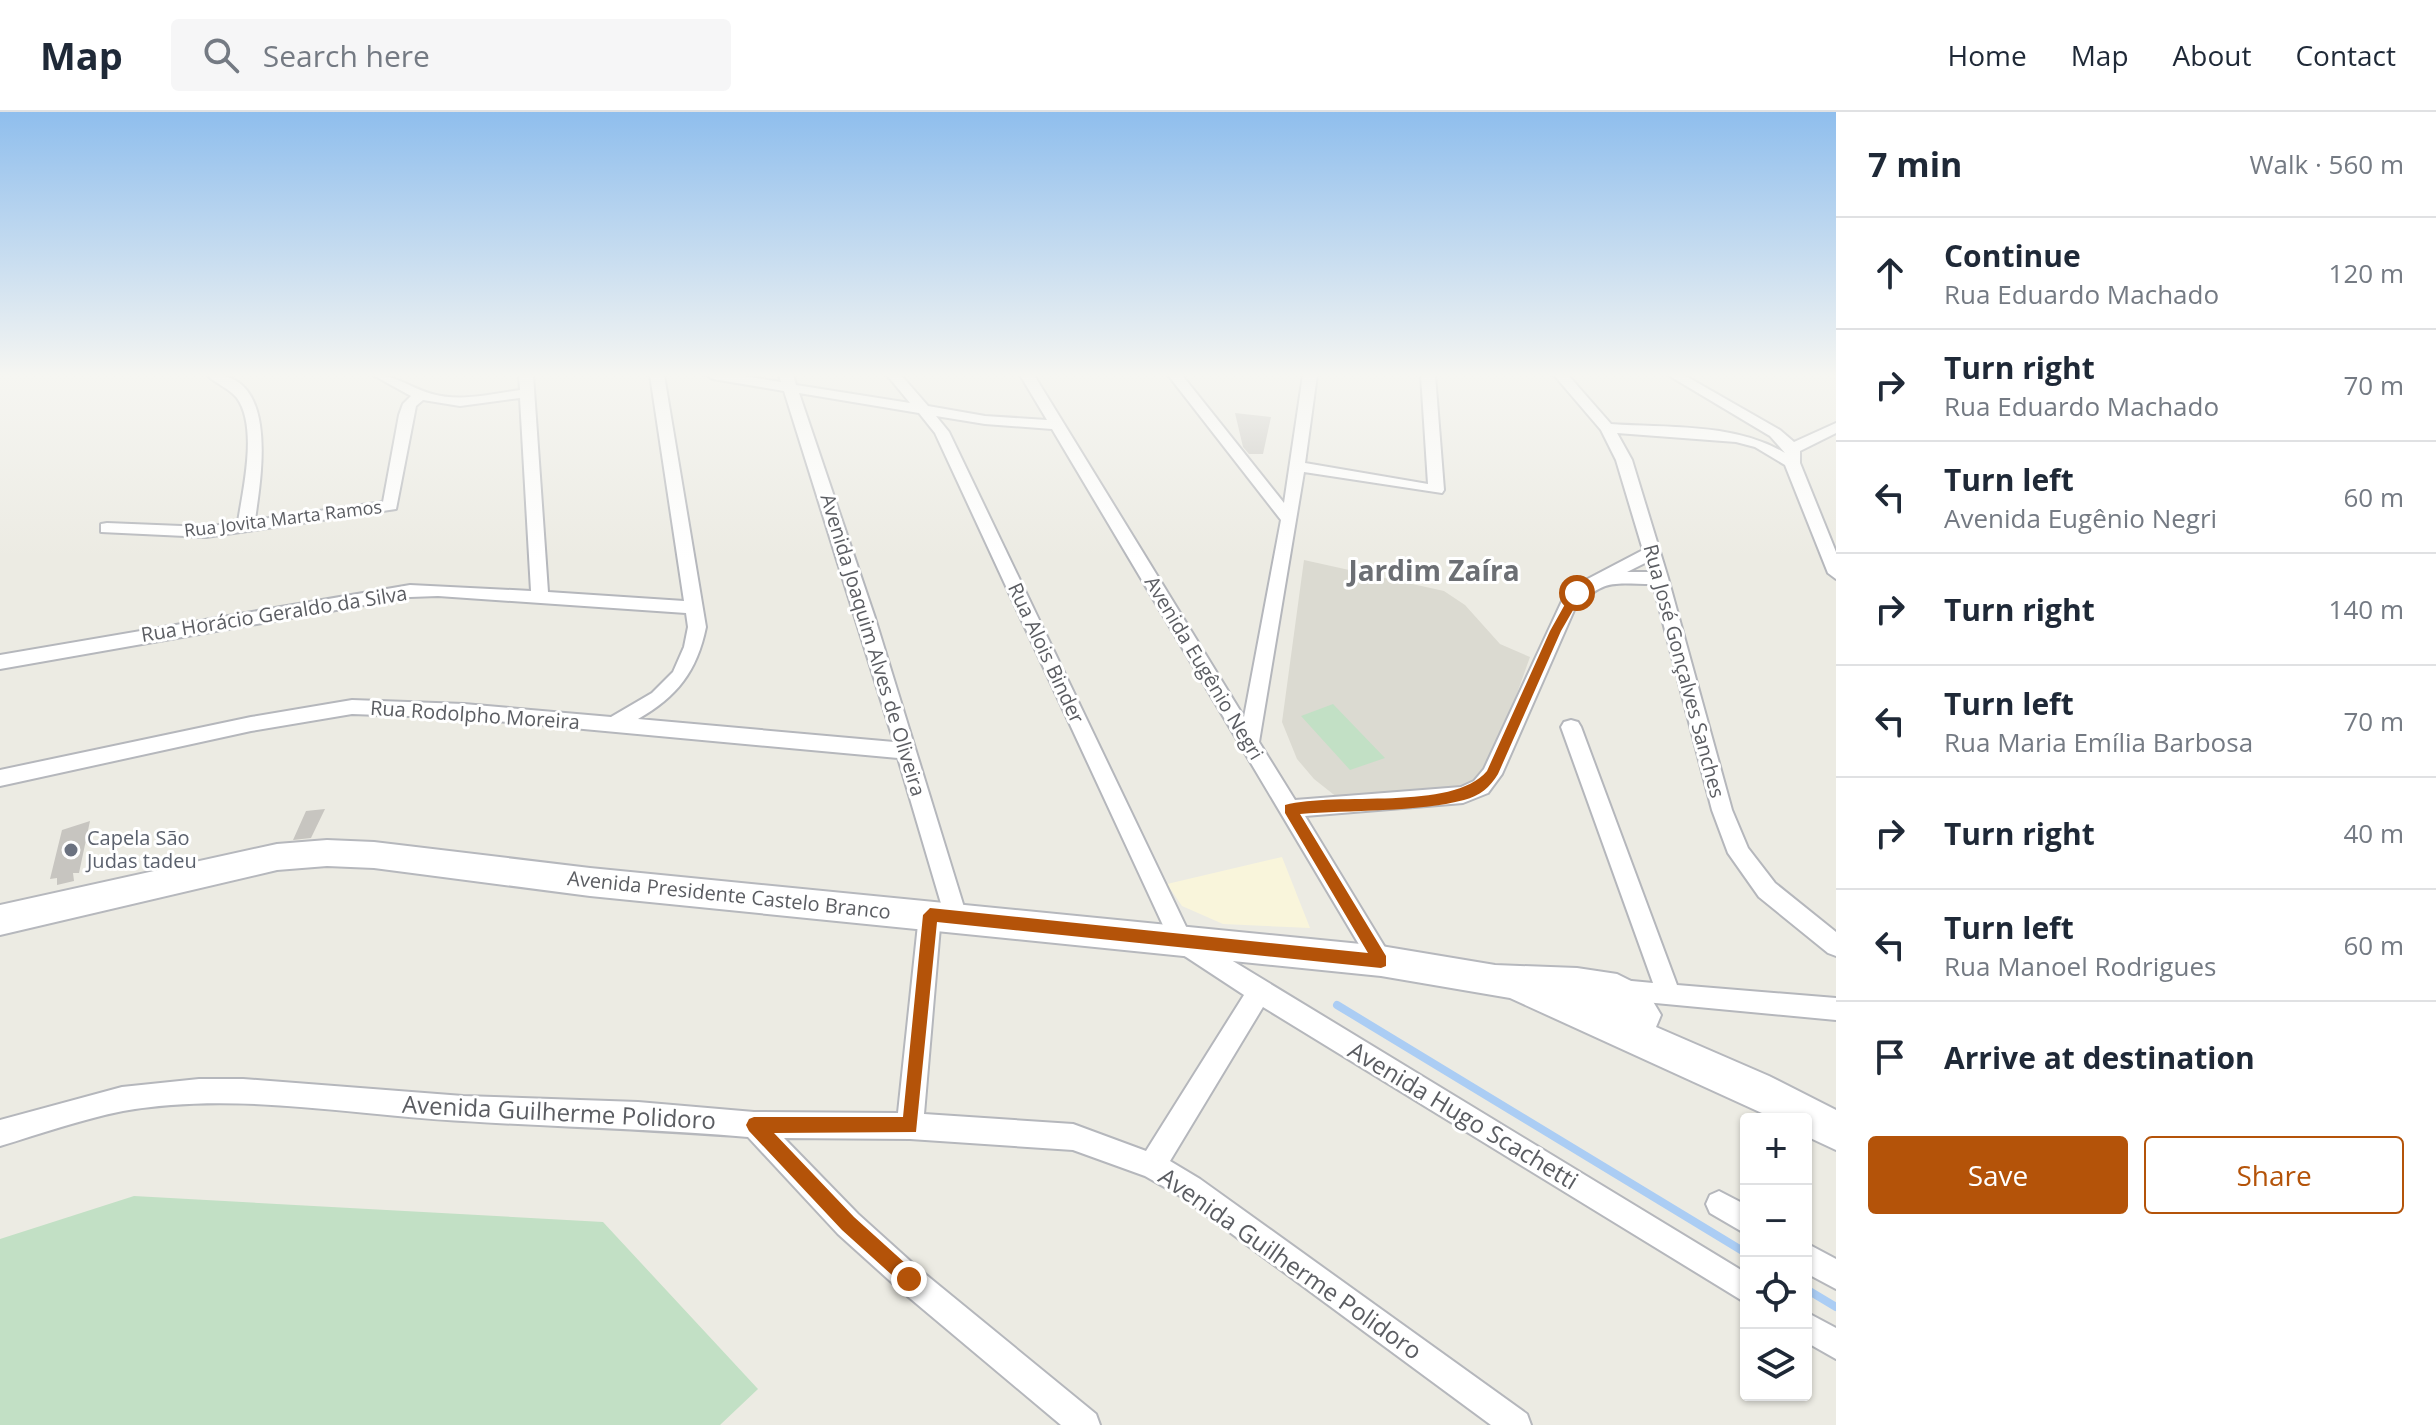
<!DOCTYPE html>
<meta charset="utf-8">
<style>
:root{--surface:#fff;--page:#f6f6f7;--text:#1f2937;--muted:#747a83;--line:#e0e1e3;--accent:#b45309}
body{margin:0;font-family:"Open Sans",sans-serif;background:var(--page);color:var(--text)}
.controls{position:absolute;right:24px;bottom:24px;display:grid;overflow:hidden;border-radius:8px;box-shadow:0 2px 6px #0004}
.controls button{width:72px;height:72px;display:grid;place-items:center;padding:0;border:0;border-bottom:2px solid var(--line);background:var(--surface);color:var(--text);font:40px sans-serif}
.stop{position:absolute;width:24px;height:24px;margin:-18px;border:6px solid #b45309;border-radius:50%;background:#fff}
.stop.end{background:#b45309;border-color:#fff;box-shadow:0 2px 8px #0008}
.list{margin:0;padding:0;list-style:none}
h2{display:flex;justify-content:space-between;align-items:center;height:104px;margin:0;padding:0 32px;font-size:34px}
h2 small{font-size:26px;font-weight:400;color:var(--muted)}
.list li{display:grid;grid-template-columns:52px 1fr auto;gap:24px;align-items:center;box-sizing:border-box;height:112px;padding:0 32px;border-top:2px solid var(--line)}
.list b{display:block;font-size:30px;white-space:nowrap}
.list p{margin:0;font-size:26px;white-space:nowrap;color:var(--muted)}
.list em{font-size:26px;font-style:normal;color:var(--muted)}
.actions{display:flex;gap:16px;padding:24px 32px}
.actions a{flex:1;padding:18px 0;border:2px solid var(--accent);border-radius:8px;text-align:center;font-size:28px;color:var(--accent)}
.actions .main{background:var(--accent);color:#fff}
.icon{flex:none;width:44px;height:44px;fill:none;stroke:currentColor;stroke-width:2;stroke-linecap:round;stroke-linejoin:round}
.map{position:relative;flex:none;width:1836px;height:1313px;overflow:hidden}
header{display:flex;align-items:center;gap:48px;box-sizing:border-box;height:112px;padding:0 40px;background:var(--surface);border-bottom:2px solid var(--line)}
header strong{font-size:38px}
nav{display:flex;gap:44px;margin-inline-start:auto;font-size:28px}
.search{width:560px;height:72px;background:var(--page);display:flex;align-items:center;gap:20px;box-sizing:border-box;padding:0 28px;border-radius:8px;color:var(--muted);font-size:30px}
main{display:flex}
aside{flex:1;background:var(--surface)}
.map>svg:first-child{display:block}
.commercial{fill:#f9f5db}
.education{fill:#dbdad1}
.green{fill:#c2e0c5}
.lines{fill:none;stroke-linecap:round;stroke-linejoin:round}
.stream{stroke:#abcdf4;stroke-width:8}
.building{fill:#c7c5c0}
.street-casing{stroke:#b5b7bc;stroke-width:4}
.secondary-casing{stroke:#b6b8bd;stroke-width:4}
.street{fill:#fff;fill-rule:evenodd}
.secondary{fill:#fff;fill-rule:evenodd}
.route{fill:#b45309}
.worship-dot{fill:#6b7280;stroke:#fff;stroke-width:3}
.labels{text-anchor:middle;stroke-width:6;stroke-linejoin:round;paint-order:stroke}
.far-street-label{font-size:18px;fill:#5b5d62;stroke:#fff}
.street-label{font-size:20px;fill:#5b5d62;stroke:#fff}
.worship-label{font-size:20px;fill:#5b616d;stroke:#fff;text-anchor:start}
.near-street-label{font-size:24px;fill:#5b5d62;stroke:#fff}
.district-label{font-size:28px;font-weight:bold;fill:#6c6f74;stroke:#fff}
</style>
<header>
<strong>Map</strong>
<div class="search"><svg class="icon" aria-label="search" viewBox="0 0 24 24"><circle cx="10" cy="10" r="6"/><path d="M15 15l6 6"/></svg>Search here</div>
<nav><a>Home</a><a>Map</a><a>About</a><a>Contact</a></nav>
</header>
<main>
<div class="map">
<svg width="1836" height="1313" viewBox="0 0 1836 1313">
<rect width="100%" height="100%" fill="#ecebe3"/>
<path class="commercial" d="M1282,745l28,71 -87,-4 -41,-18 -15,-22z"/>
<path class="education" d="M1304,448l140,31 21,14 35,39 30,13 -29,81 -26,48 -137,12 -24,-19 -17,-20 -15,-37z"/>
<path class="green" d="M1333,592l52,54 -35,12 -49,-54z
M134,1084l469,26 155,167 -38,36h-720v-186z"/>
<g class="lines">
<path class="stream" d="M1337,893l409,248
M1806,1177l30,18"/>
</g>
<path class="building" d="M1235,301l36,4 -8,37h-14l-6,-7z
M325,697l-14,29 -18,2 13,-29z
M90,709l-11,52h-6l1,8 -17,4v-7l-7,1 12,-49z"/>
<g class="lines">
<g class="street-casing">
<path id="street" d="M207,263c73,-5 54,102 48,145l128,-18 16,-87 4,-11 8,-8 -38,-21c24,0 37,13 59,19 28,8 60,0 88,-4l-1,-15h14l15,217 136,9 -34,-226h14l42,252c-9,44 -29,70 -68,92l256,23 -110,-351 -71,-12 -7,-4h30l45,7 -2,-7h14l3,10 114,18 -23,-28h14l27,31 57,10 62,4 -27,-45h14l210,342 37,-197 -113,-145h14l102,128 19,-128h14l-12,88 123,21 -7,-109h14l9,115 -2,3 -138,-21 -45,270 36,58 166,-13 13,-6 10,-12 78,-168 18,-18 63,-33 -27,-90 -15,-30 -47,-55h14l43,49c57,4 124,-1 174,29l-15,-17 -102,-61h16l96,55 14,12 42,-19v10l-36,18v12l36,89v27l-8,-6 -43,-108 -30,-18 -19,-5 -119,-9 15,27 36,118 64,232 16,38 27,35 61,49v24l-8,-3 -69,-56 -31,-44 -16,-43 -59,-226c-40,0 -48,-6 -78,24l-73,166 -14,19 -25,10 -158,13 84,138 4,7 -4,7 -8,3 -8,-3 -321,-539 -67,-5 -49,-8 13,16 241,503 556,338v30l-483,-296 -93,154 30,18 327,235 4,11h-40l-309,-228 -37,-21 -72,-26 -163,-11 -126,-1 74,76 61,55 177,145 4,11h-39l-162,-136 -61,-55 -90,-97c-95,-8 -190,-10 -285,-16 -113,-6 -228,-30 -340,-10 -41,8 -83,23 -123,35v-26l122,-33 77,-8h44l220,17 175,6 116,10 144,1 21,-198 3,-7 8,-3 8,3 3,7 -17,199 149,10 73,27 98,-156 -70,-46 -239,-516 -16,-20 -120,-20 76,225 92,299 -3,7 -8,3 -8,-3 -3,-7 -47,-159 -434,-40 -112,-4 -101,17 -251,55v-16l251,-53 101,-17 112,4 147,13 41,-24 21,-21 11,-25 4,-20 -2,-14 -248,-17 -28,1 -410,72v-14l410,-70 121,6 -11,-193 -60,8 -37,-6 -7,6 -20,103 -190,28 -105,-5v-8l6,-1 99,4 32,-5c5,-33 20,-95 -1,-124 -8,-10 -21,-14 -30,-23zM1647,450l3,10h-23z
M1571,608l7,2 3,5 96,258 159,13v22l-223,-21 -4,-8 4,-8 8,-3 32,3 -92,-256 3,-5z
M1719,1079l27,14v29l-36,-21 -4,-9 4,-9z
M1806,1131l30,16v30l-30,-16z
M1806,1200l30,16v31l-30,-17z"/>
</g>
<g class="secondary-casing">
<path id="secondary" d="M327,728l47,2 216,26 791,78 114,19 82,3 40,6 28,14 16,27 -5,12 113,49 67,34v40l-30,-14v-17h-31l-265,-121 -129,-22 -791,-80 -216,-28 -47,-2 -50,4 -277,65v-30l277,-61z"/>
</g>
<use href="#street" class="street"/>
<use href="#secondary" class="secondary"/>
</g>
<linearGradient id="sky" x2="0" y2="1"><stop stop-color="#8fbeed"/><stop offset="0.59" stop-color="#f6f6f2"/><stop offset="1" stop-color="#f6f6f2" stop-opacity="0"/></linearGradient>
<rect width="1836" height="446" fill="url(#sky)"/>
<path class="route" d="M1573,478l10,3 -22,38 -63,143c-8,13 -18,22 -34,26 -45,12 -116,10 -164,14l86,142v10l-5,2 -444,-46 -21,210 -142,1 80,84 62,56 3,6 -3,6 -7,3 -6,-3 -61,-55 -93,-99 -3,-6 3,-6 5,-2h149l20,-202 7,-7 438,45 -83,-140v-8c52,-14 167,7 202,-34l63,-140z"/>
<circle class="worship-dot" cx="71" cy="738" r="8"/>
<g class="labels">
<g class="far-street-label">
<text transform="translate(283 407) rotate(-7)" y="6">Rua Jovita Marta Ramos</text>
</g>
<g class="street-label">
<text transform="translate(274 502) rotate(-9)" y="7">Rua Horácio Geraldo da Silva</text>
<text transform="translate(873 533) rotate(73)" y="7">Avenida Joaquim Alves de Oliveira</text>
<text transform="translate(1046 541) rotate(65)" y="7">Rua Alois Binder</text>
<text transform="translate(1204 556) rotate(59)" y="7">Avenida Eugênio Negri</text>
<text transform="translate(1684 559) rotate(75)" y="7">Rua José Gonçalves Sanches</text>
<text transform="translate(475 603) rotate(4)" y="7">Rua Rodolpho Moreira</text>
<text transform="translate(729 783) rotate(6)" y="7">Avenida Presidente Castelo Branco</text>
</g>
<g class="worship-label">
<text x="87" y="733">Capela São<tspan x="87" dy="23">Judas tadeu</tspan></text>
</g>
<g class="near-street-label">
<text transform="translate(559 1001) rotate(3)" y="8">Avenida Guilherme Polidoro</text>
<text transform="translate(1463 1004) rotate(31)" y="8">Avenida Hugo Scachetti</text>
<text transform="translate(1290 1152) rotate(35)" y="8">Avenida Guilherme Polidoro</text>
</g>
<g class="district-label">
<text x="1434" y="469">Jardim Zaíra</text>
</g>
</g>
</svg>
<div class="controls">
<button>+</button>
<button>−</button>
<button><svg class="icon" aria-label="locate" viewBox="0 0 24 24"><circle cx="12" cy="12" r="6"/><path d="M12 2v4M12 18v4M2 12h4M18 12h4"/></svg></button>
<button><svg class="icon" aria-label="layers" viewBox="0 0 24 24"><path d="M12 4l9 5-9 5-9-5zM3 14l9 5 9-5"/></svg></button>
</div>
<div class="stop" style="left:1577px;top:481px"></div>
<div class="stop end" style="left:909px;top:1167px"></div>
</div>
<aside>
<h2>7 min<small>Walk · 560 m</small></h2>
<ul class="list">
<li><svg class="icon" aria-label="ahead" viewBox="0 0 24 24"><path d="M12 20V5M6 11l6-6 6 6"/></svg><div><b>Continue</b><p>Rua Eduardo Machado</p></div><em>120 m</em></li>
<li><svg class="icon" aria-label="right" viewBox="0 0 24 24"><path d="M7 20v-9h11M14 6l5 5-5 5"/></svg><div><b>Turn right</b><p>Rua Eduardo Machado</p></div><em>70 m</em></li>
<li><svg class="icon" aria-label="left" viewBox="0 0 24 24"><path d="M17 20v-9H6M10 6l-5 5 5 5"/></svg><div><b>Turn left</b><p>Avenida Eugênio Negri</p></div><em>60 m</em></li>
<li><svg class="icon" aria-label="right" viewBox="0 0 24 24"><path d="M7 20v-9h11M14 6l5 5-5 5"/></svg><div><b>Turn right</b></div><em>140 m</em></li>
<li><svg class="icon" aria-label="left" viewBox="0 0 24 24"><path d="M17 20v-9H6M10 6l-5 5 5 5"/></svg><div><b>Turn left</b><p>Rua Maria Emília Barbosa</p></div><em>70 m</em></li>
<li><svg class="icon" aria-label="right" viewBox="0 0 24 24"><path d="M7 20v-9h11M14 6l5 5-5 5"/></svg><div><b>Turn right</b></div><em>40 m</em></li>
<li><svg class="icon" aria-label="left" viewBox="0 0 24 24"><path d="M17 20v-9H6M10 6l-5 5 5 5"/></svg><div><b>Turn left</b><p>Rua Manoel Rodrigues</p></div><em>60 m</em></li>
<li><svg class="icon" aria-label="arrive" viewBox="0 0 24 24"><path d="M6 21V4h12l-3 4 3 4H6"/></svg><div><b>Arrive at destination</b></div></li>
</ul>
<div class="actions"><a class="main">Save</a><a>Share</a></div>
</aside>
</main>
